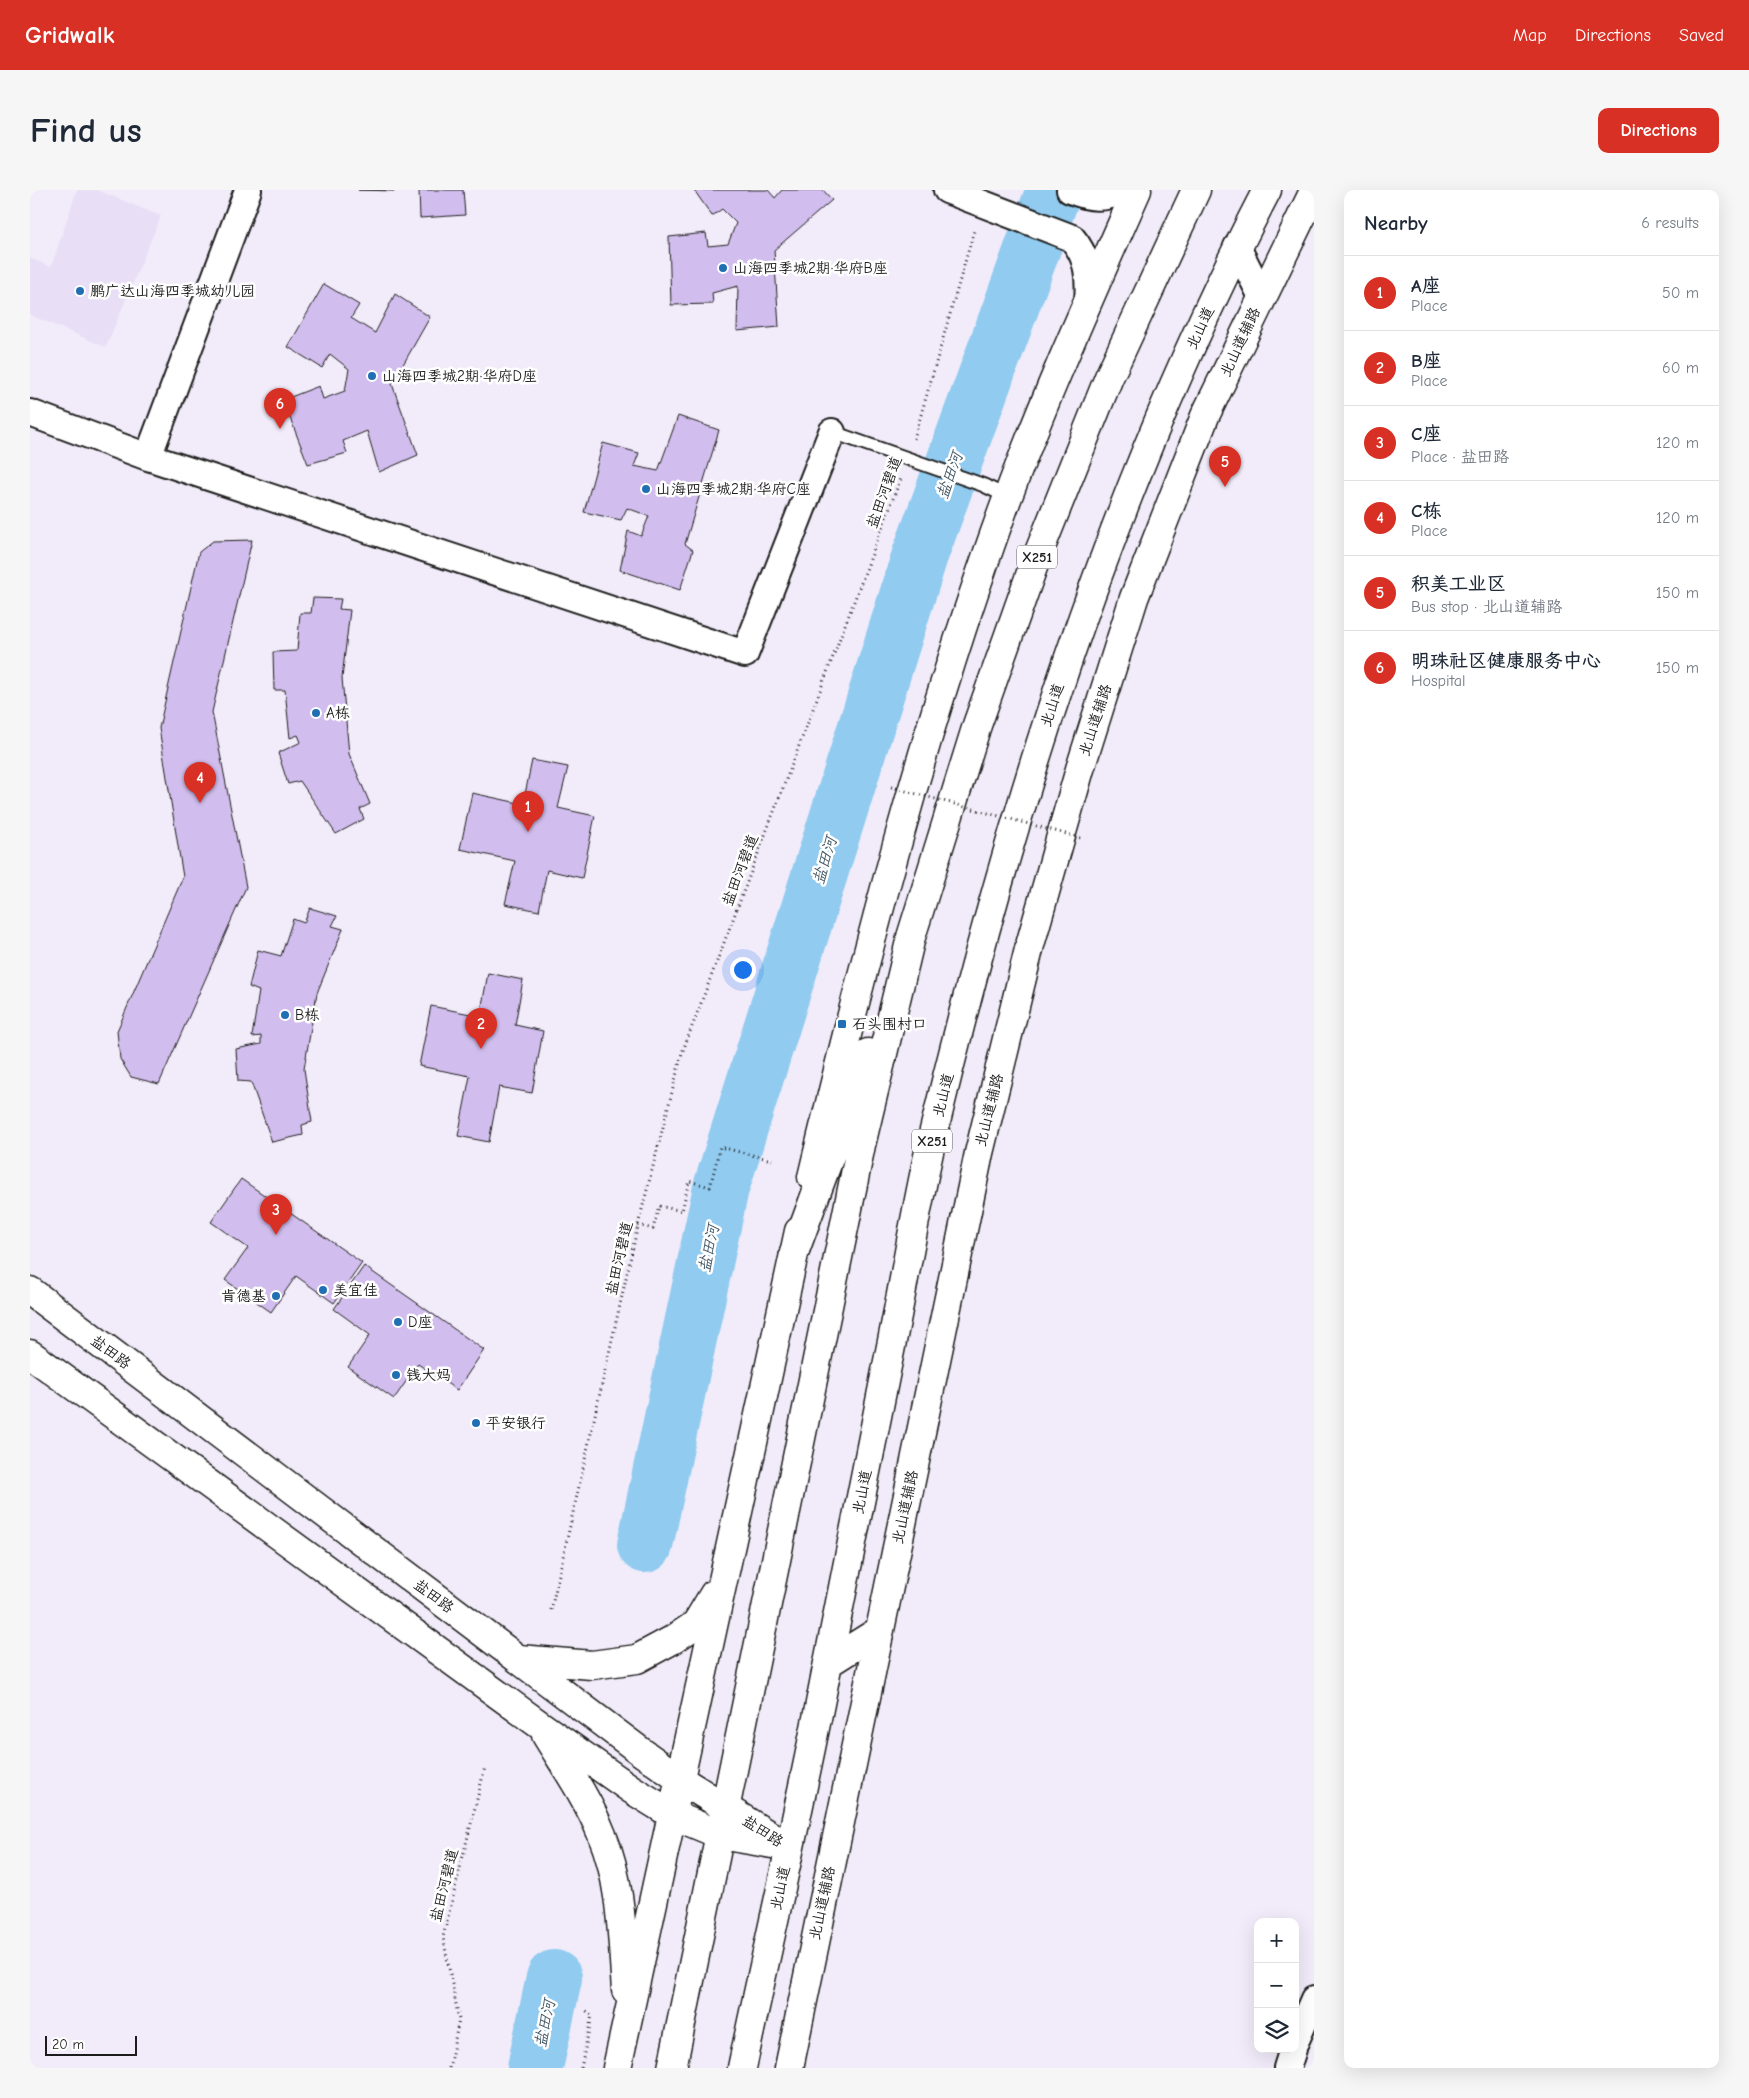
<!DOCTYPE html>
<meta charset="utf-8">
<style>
:root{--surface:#fff;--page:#f6f6f7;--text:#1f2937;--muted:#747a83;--line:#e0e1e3;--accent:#d93025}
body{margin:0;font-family:"Comic Neue","LXGW WenKai TC",sans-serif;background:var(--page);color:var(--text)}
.controls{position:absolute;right:15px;bottom:15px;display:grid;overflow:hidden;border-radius:10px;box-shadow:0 5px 20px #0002}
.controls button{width:45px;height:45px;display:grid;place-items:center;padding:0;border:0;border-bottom:1px solid var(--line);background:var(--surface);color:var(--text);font:25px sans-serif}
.scale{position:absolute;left:15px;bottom:12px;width:92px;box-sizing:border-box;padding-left:5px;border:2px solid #1c1c1c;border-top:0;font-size:14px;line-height:18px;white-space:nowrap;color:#1c1c1c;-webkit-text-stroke:4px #fff;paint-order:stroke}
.you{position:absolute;left:712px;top:779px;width:18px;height:18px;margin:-12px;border:4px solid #fff;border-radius:50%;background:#1a73e8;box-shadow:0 0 0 8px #1a73e833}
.badge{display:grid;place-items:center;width:32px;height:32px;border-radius:50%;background:var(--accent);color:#fff;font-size:16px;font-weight:700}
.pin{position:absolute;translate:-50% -41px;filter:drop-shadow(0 1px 2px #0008)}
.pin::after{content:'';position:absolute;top:26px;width:18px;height:15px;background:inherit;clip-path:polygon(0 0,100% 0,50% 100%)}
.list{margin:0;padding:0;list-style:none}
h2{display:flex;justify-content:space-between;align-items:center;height:65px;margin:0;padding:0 20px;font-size:21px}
h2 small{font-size:16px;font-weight:400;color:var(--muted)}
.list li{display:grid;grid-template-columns:32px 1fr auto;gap:15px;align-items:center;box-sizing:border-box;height:75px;padding:0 20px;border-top:1px solid var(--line)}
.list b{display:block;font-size:19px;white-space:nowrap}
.list p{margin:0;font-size:16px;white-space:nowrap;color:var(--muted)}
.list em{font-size:16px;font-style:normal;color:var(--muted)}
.icon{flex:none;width:28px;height:28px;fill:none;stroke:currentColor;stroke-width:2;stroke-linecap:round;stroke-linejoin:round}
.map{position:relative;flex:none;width:1284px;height:1878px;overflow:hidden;border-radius:10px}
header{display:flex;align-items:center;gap:30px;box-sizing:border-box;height:70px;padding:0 25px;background:var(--accent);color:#fff}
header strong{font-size:24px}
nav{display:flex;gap:28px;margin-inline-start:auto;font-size:18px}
.intro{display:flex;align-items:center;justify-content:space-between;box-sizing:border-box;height:120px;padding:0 30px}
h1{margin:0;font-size:35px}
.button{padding:12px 22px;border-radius:10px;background:var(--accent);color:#fff;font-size:18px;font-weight:700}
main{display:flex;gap:30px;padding:0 30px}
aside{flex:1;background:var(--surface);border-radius:10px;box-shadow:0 5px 20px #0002}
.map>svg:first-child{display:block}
.built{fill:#e8def6}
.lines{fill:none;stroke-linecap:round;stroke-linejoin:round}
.river{stroke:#91cbf0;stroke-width:56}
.building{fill:#d2beee;stroke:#1c1c1c}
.lane-casing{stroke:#1c1c1c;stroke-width:16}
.street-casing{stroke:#1c1c1c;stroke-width:30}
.secondary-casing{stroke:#1c1c1c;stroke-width:31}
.primary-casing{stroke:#1c1c1c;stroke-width:31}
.path{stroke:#1c1c1c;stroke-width:3;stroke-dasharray:1 4;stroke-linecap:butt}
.lane{stroke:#fff;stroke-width:12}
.street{stroke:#fff;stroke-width:26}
.secondary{stroke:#fff;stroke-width:28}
.primary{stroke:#fff;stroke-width:28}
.path-bridge{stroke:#1c1c1c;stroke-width:3;stroke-dasharray:1 4;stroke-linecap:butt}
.poi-dot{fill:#1f6fb2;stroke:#fff;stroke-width:2}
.labels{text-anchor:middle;stroke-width:5;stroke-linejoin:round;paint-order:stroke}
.shield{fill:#fff;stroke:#606060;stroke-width:1}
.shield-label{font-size:14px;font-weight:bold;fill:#1c1c1c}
.poi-label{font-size:15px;fill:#1c1c1c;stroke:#fff;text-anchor:start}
.street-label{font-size:15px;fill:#1c1c1c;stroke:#fff}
.water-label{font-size:16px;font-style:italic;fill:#455966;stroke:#fff}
</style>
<header>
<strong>Gridwalk</strong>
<nav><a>Map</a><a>Directions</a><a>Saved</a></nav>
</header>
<div class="intro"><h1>Find us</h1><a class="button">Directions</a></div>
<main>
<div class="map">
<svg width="1284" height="1878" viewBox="0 0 1284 1878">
<rect width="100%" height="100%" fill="#f2ecfa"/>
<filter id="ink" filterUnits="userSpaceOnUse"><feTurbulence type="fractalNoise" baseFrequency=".02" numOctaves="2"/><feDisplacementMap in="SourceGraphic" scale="10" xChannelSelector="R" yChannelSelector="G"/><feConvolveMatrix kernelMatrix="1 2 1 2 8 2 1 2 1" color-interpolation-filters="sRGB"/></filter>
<g filter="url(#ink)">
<path class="built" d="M47,0h20l64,26 -55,131 -76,-32v-57l21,9z"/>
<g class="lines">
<path class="river" d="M615,1355l76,-357 199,-633 134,-365
M505,1878l19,-90"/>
</g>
<path class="building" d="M328,0h37v1z
M389,0h44l2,25 -45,3z
M664,0h74l7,8 7,-8h41l9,10 -58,50 5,77 -42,4 1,-45 -26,7 1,11 -42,1 -2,-68 37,-4 2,13 20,-2 8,-21 -14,-14 -10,7z
M294,94l35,21 -8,13 24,15 20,-39 35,23 -38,67 26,71 -39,17 -12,-41 -24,10 4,12 -39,11 -25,-64 36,-14 4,13 22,-8 4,-22 -19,-15 -8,14 -34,-21z
M648,226l41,14 -34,114 8,6 -13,40 -60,-20 8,-39 13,5 8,-20 -22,-8 -6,12 -37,-8 19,-69 36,10 -5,13 24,5z
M222,350l-40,172 34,175 -87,197 -28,-7 -11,-18 -3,-28 66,-154 -24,-149 40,-176 14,-11z
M283,408l28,1 -2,10 11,1 -8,68 7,76 21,50 -10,5 4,10 -28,15 -36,-53 -12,3 -10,-31 23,-11 -3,-7 -8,3 -5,-48h-11l-1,-38 24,-1 3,-38h11z
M502,570l36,7 -10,41 37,8 -13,62 -35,-8 -8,41 -34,-7 10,-43 -55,-12 12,-56 51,11z
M280,718l27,8 -5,10 11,3 -26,64 -13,76 8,53 -10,3 1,10 -31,7 -21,-60 -13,-1 -2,-32 25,-5v-8l-9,1 7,-46 -10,-4 9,-37 23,6 12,-37 11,4z
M458,783l35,7 -8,45 28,6 -11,62 -33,-6 -10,55 -31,-6 12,-60 -51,-10 12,-60 49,10z
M211,989l121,84 -28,40 -38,-27 -25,36 -46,-32 23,-32 -37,-26z
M334,1076l120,84 -27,40 -39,-26 -24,35 -46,-32 22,-32 -36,-26z"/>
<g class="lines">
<g class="lane-casing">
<path id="lane" d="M802,242l151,53 25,12"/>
</g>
<g class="street-casing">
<path id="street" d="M917,0l125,48c16,19 18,39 16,63
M1040,0c20,8 33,10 53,0
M1207,57l25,50
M0,223l118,44 597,197 87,-222
M118,267l100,-267
M1265,1852l19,-43
M1257,1878l6,-19"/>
</g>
<g class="secondary-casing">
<path id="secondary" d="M782,987c55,-229 114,-458 195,-678 39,-105 85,-207 130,-309
M0,1101l610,460 41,29 107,67
M0,1164l510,371 91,64 42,26 48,20 57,10
M489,1469l73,6 45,-6 37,-20 22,-15 18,-30
M516,1545c20,33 42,64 56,100 20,48 20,104 24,155
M587,1878l182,-837
M759,1878l190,-915 51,-208 50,-176 54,-171 71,-182 109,-225"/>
</g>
<g class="primary-casing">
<path id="primary" d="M764,1063l74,-200
M798,1473l51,-32
M642,1878l189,-923 50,-208 66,-212 56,-158 76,-190 87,-187
M712,1878c27,-128 57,-256 82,-385 23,-119 47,-238 71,-357 12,-61 22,-122 36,-183 78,-328 179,-653 336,-953"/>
</g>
<path class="path" d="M884,249l60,-208
M608,1035l15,4 6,-23 23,5 7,-30 21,6 10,-40 52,13
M521,1420l87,-385 44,-172 219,-575
M419,1878l10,-48 -16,-83 42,-170
M551,1878l11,-53 -8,-6"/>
<use href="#lane" class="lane"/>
<use href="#street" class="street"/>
<use href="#secondary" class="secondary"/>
<use href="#primary" class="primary"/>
<path class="path-bridge" d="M861,597l190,51"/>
</g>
</g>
<g class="poi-dot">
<circle cx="693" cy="78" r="5"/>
<circle cx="50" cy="101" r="5"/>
<circle cx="342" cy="186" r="5"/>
<circle cx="616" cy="299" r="5"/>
<circle cx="286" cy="523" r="5"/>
<circle cx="255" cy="825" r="5"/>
<rect x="807" y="829" width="10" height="10" rx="2.5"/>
<circle cx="293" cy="1100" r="5"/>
<circle cx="246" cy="1106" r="5"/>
<circle cx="368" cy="1132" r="5"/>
<circle cx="366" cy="1185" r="5"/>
<circle cx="446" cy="1233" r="5"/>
</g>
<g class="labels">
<g class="shield">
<rect x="987" y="355.5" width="40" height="23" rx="4"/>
<rect x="882" y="939.5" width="40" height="23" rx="4"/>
</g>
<g class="shield-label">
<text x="1007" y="372">X251</text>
<text x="902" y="956">X251</text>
</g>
<g class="poi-label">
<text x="703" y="83">山海四季城2期·华府B座</text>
<text x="60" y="106">鹏广达山海四季城幼儿园</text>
<text x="352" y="191">山海四季城2期·华府D座</text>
<text x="626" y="304">山海四季城2期·华府C座</text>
<text x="296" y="528">A栋</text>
<text x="265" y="830">B栋</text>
<text x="822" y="839">石头围村口</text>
<text x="303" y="1105">美宜佳</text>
<text x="236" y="1111" text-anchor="end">肯德基</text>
<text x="378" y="1137">D座</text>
<text x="376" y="1190">钱大妈</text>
<text x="456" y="1238">平安银行</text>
</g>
<g class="street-label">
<text transform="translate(1170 138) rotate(-65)" y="5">北山道</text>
<text transform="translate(1210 152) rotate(-65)" y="5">北山道辅路</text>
<text transform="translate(854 302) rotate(-70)" y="5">盐田河碧道</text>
<text transform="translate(1022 515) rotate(-72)" y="5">北山道</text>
<text transform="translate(1065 530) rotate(-72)" y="5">北山道辅路</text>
<text transform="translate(710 680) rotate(-69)" y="5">盐田河碧道</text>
<text transform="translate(913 905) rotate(-76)" y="5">北山道</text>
<text transform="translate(959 920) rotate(-76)" y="5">北山道辅路</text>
<text transform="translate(589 1068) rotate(-77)" y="5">盐田河碧道</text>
<text transform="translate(81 1162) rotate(37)" y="5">盐田路</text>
<text transform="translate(832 1302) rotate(-79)" y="5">北山道</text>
<text transform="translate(875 1317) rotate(-78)" y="5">北山道辅路</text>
<text transform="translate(404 1406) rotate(37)" y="5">盐田路</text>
<text transform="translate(733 1641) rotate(33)" y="5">盐田路</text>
<text transform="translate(414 1695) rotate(-76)" y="5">盐田河碧道</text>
<text transform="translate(750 1698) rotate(-78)" y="5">北山道</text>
<text transform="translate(792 1713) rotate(-78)" y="5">北山道辅路</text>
</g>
<g class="water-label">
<text transform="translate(919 285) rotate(-70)" y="6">盐田河</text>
<text transform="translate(794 670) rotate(-73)" y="6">盐田河</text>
<text transform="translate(678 1058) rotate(-78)" y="6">盐田河</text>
<text transform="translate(514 1833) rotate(-78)" y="6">盐田河</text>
</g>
</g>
</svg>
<div class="controls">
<button>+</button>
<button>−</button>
<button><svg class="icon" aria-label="layers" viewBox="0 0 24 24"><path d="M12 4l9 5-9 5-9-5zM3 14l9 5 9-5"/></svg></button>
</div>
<div class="scale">20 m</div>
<div class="you"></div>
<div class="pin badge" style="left:498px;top:642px">1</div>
<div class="pin badge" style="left:451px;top:859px">2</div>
<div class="pin badge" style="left:246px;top:1045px">3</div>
<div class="pin badge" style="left:170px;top:613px">4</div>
<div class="pin badge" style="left:1195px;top:297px">5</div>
<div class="pin badge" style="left:250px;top:239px">6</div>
</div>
<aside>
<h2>Nearby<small>6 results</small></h2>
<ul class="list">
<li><span class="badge">1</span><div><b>A座</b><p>Place</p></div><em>50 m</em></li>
<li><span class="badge">2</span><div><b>B座</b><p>Place</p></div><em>60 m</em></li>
<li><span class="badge">3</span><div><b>C座</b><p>Place · 盐田路</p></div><em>120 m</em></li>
<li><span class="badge">4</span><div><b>C栋</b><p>Place</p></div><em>120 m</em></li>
<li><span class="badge">5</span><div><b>积美工业区</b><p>Bus stop · 北山道辅路</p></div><em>150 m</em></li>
<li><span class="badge">6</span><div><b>明珠社区健康服务中心</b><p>Hospital</p></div><em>150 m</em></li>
</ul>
</aside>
</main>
